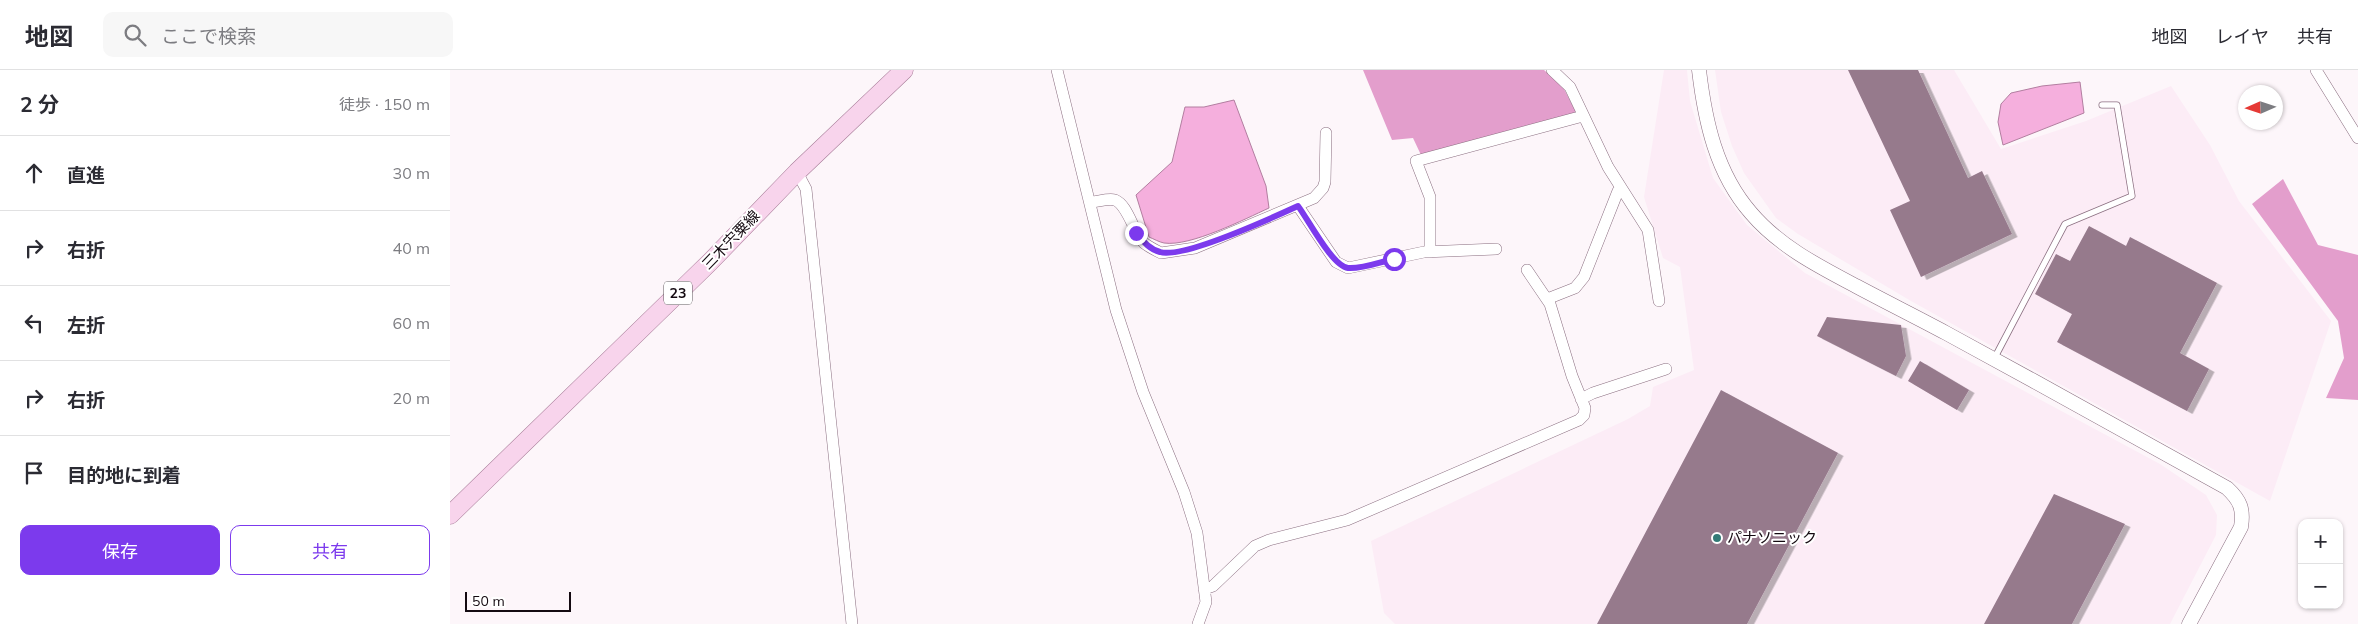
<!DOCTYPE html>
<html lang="ja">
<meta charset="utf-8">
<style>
:root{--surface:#fff;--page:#f7f7f7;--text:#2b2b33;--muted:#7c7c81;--line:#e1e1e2;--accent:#7c3aed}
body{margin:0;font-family:Mulish,"Noto Sans JP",sans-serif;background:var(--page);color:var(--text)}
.controls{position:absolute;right:15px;bottom:15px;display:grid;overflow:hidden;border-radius:10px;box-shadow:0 1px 4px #0004}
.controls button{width:45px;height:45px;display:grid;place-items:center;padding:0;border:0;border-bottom:1px solid var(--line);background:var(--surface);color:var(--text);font:25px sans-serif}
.compass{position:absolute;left:1788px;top:15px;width:45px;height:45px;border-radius:50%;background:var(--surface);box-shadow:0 1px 4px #0004;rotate:267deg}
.scale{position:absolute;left:15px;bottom:12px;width:106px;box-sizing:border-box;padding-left:5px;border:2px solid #140a11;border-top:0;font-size:14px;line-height:18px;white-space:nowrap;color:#140a11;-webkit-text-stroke:4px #fff;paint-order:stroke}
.stop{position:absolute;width:15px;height:15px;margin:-11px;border:4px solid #7c3aed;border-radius:50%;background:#fff}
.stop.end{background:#7c3aed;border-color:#fff;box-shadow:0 1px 5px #0008}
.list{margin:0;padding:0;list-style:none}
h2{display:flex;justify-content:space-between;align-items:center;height:65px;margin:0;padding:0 20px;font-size:21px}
h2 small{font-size:16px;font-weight:400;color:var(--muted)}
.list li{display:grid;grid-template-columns:32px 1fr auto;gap:15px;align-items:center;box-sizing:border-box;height:75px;padding:0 20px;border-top:1px solid var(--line)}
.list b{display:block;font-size:19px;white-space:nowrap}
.list em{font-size:16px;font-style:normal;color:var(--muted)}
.actions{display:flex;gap:10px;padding:15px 20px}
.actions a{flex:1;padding:11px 0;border:1px solid var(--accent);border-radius:10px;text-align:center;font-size:18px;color:var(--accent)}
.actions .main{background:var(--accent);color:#fff}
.icon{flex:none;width:28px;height:28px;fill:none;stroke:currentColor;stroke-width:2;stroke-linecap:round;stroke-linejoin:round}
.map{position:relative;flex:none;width:1908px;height:554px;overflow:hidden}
header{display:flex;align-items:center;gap:30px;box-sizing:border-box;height:70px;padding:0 25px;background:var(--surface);border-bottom:1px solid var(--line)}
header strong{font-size:24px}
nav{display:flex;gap:28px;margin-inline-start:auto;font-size:18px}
.search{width:350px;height:45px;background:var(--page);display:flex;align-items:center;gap:12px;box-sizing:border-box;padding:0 18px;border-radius:10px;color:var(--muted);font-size:19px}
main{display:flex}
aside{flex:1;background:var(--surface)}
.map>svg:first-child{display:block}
.built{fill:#fcecf6}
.forest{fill:#e39ecc}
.water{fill:#f5afdd;stroke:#b27ea0}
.building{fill:#967a8c;filter:url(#shadow)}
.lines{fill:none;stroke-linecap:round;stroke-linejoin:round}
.service-casing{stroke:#8b6f81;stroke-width:7}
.minor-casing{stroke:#8b6f81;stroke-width:12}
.tertiary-casing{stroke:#8b6f81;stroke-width:15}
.primary-casing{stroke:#a67b97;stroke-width:19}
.service{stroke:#fff;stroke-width:5.5}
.minor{stroke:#fff;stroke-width:11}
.tertiary{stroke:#fff;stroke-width:14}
.primary{stroke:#f8d4ec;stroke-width:18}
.route{stroke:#7c3aed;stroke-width:6}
.poi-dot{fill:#337b77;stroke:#fff;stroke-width:2}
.labels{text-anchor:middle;stroke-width:4;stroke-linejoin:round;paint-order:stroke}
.shield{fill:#fff;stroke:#5a5458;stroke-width:1}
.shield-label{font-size:14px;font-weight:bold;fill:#140a11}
.street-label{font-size:15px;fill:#140a11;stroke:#fff}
.poi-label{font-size:15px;fill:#140a11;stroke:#fff;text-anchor:start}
</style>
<header>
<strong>地図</strong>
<div class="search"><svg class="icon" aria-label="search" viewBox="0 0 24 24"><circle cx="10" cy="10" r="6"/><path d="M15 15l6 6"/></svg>ここで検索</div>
<nav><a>地図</a><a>レイヤ</a><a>共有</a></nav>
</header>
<main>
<aside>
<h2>2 分<small>徒歩 · 150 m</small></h2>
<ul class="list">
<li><svg class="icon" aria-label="ahead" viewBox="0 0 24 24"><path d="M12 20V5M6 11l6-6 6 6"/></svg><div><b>直進</b></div><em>30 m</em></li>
<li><svg class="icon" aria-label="right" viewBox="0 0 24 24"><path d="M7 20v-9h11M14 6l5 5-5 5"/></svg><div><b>右折</b></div><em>40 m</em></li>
<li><svg class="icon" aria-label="left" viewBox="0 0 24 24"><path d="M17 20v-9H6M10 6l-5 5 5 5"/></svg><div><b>左折</b></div><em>60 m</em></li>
<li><svg class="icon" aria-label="right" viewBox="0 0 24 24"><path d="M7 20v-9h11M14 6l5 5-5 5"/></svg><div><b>右折</b></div><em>20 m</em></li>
<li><svg class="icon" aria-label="arrive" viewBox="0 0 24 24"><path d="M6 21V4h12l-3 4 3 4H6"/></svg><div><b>目的地に到着</b></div></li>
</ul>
<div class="actions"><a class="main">保存</a><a>共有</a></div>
</aside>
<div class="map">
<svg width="1908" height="554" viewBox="0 0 1908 554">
<defs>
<filter id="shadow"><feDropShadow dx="5.5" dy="3" stdDeviation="0" flood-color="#0004"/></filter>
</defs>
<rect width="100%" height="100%" fill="#fdf6fa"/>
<path class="built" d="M1214,0h23l3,31 23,77 34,47 58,48 355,191 46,31 11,20 -1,20 -46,89h-775l-11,-11 -13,-72 257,-122 22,-13 3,-19 41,-17 -14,-103 -17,-9 -19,-61z
M1265,0h239l47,79 85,-28 85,-35 39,59 29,56 92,120 -61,180 -359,-200 -113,-67 -22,-16 -32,-45 -12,-27 -11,-34z"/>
<path class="forest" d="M913,0h181l19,17 14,27 -156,41 -8,-17 -21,2z
M1833,109l35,66 40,10v145l-32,-2 18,-40 -6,-37 -86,-117z"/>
<path class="water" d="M1630,12l4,31 -81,32 -5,-23 3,-18 10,-11 31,-7z
M784,30l32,86 3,22c-24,11 -79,39 -105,35 -5,-1 -10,-4 -15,-6l-13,-42 36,-33 13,-55h19z"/>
<path class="building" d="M1398,0h70l50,108 14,-7 30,63 -91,43 -31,-67 20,-9z
M1639,156l37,20 4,-9 87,46 -37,70 29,16 -22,42 -130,-69 15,-28 -37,-20 21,-40 14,7z
M1377,247l74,8 5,31 -10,20 -79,-40z
M1470,291l49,29 -12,20 -49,-29z
M1271,320l117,63 -91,171h-150z
M1604,424l71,30 -53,100h-88z"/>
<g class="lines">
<g class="service-casing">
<path id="service" d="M1544,289l71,-135 67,-28 -15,-91h-15"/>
</g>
<g class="minor-casing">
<path id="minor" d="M607,0l59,240 27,82 41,100 13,41 9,69 -8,22
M1102,0l18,17 38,80 40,63 11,71
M1866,0l42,68
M347,102l9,17 46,435
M641,132c6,0 17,-4 24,-2 13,5 18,32 29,43 5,4 11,7 17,10l34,-5 119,-50 9,-10 2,-6 1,-49
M848,136l38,56 12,6 76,-16 72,-3
M980,182v-55l-14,-36 167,-45
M1097,229l28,-11 9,-11 34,-86 4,-2
M1131,329l12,-6 73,-24
M754,519l9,-3 42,-40 14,-6 78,-20 232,-100 5,-5 1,-7 -13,-32 -22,-72 -23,-34"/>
</g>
<g class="tertiary-casing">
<path id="tertiary" d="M1249,0c6,51 17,103 52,143 28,33 67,53 105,73 30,16 60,31 90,47 94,51 187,103 281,155 13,12 17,21 14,39l-52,97"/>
</g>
<g class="primary-casing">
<path id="primary" d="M0,445l260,-253 87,-90 107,-102"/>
</g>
<use href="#service" class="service"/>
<use href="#minor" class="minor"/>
<use href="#tertiary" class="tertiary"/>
<use href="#primary" class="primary"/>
</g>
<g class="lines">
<path class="route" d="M686,163c7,8 13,16 24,19 23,7 114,-35 138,-46 10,13 34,60 50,62 15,1 32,-6 46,-9"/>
</g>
<circle class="poi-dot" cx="1267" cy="468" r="5"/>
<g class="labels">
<rect class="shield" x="214" y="211.5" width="28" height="23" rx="4"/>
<g class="shield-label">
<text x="228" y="228">23</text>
</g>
<g class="street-label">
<text transform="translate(281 170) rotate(-46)" y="5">三木宍粟線</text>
</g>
<g class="poi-label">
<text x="1277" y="473">パナソニック</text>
</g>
</g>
</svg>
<div class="controls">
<button>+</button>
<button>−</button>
</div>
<svg class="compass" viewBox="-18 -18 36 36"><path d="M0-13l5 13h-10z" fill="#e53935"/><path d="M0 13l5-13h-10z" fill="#7c7c81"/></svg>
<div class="scale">50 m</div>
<div class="stop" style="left:944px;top:189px"></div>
<div class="stop end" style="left:686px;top:163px"></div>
</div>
</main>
